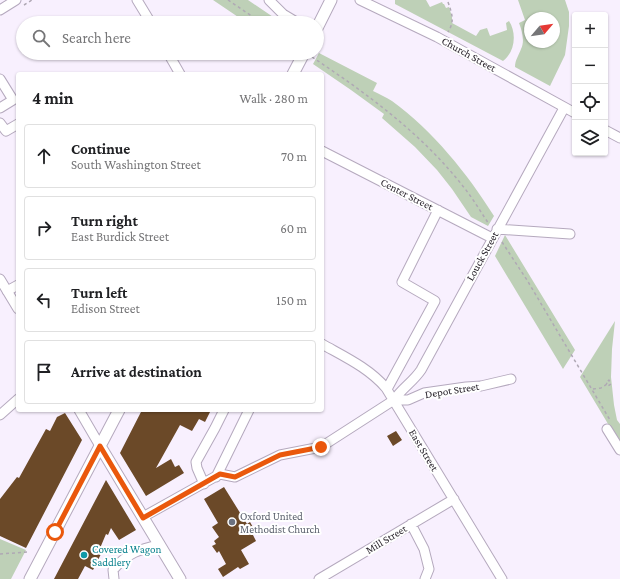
<!DOCTYPE html>
<meta charset="utf-8">
<style>
:root{--surface:#fff;--page:#f6f6f6;--text:#202124;--muted:#757577;--line:#e0e0e0}
body{margin:0;font-family:"Crimson Pro",serif;background:var(--page);color:var(--text)}
.controls{position:absolute;right:12px;top:12px;display:grid;overflow:hidden;border-radius:4px;box-shadow:0 1px 3px #0004}
.controls button{width:36px;height:36px;display:grid;place-items:center;padding:0;border:0;border-bottom:1px solid var(--line);background:var(--surface);color:var(--text);font:20px sans-serif}
.compass{position:absolute;left:524px;top:12px;width:36px;height:36px;border-radius:50%;background:var(--surface);box-shadow:0 1px 3px #0004;rotate:61deg}
.stop{position:absolute;width:12px;height:12px;margin:-9px;border:3px solid #ea580c;border-radius:50%;background:#fff}
.stop.end{background:#ea580c;border-color:#fff;box-shadow:0 1px 4px #0008}
.list{margin:0;padding:0;list-style:none}
h2{display:flex;justify-content:space-between;align-items:center;height:52px;margin:0;padding:0 16px;font-size:17px}
h2 small{font-size:13px;font-weight:400;color:var(--muted)}
.list li{display:grid;grid-template-columns:26px 1fr auto;gap:12px;align-items:center;box-sizing:border-box;height:64px;margin:0 8px 8px;padding:0 8px;border:1px solid var(--line);border-radius:4px}
.list b{display:block;font-size:15px;white-space:nowrap}
.list p{margin:0;font-size:13px;white-space:nowrap;color:var(--muted)}
.list em{font-size:13px;font-style:normal;color:var(--muted)}
.icon{flex:none;width:22px;height:22px;fill:none;stroke:currentColor;stroke-width:2;stroke-linecap:round;stroke-linejoin:round}
.map{position:relative;flex:none;width:620px;height:579px;overflow:hidden}
.search{position:absolute;background:var(--surface);box-shadow:0 1px 3px #0004;left:16px;top:16px;width:308px;height:44px;display:flex;align-items:center;gap:10px;box-sizing:border-box;padding:0 14px;border-radius:22px;color:var(--muted);font-size:15px}
.panel{position:absolute;background:var(--surface);box-shadow:0 1px 3px #0004;left:16px;top:72px;width:308px;height:340px;border-radius:4px}
.map>svg:first-child{display:block}
.green{fill:#bed0b7;fill-rule:evenodd}
.building{fill:#6b4928}
.lines{fill:none;stroke-linecap:round;stroke-linejoin:round}
.minor-casing{stroke:#b5a9be;stroke-width:11}
.major-casing{stroke:#b5a9be;stroke-width:13}
.path{stroke:#afa8b4;stroke-width:1.5;stroke-dasharray:3 3;stroke-linecap:butt}
.minor{stroke:#fff;stroke-width:9}
.major{stroke:#fff;stroke-width:11}
.route{stroke:#ea580c;stroke-width:5}
.worship-dot{fill:#6b7280;stroke:#fff;stroke-width:1.5}
.culture-dot{fill:#0f9aa8;stroke:#fff;stroke-width:1.5}
.labels{text-anchor:middle;stroke-width:4;stroke-linejoin:round;paint-order:stroke}
.street-label{font-size:11px;fill:#2a252d;stroke:#fff}
.worship-label{font-size:11px;fill:#5b616d;stroke:#fff;text-anchor:start}
.culture-label{font-size:11px;fill:#0d838f;stroke:#fff;text-anchor:start}
</style>
<div class="map">
<svg width="620" height="579" viewBox="0 0 620 579">
<rect width="100%" height="100%" fill="#f8f0fe"/>
<path class="green" d="M213,0h35l34,23h-35z
M395,0h31l4,7 12,-5 1,2h1l2,4 3,-1 3,10v6l24,13 4,-6 7,-2 3,8 17,-6 -1,-7 3,-2c8,12 6,31 -6,40l-108,-57z
M518,0h47l4,12v14l-4,29 -15,31 -35,-19c0,-7 4,-12 6,-18 4,-8 1,-18 -2,-26l6,-3zM530,18h24v24h-24z
M319,53l58,30 -4,8c6,3 13,6 19,10 41,30 75,72 102,115l-6,10 -17,-9 -19,-28 -15,-19 -22,-23 -33,-29 2,-4 -33,-24 -38,-26z
M505,235l70,115 -12,19 -68,-113z
M615,321l-3,28 -1,28 3,28 3,15 3,4v20l-40,-67z
M0,539l26,11 -15,29h-11z"/>
<path class="building" d="M142,410h69l-6,12 -6,-3 -7,12 -12,-6 -24,43 15,-9 4,8 4,-2 5,8 -38,23 -26,-43z
M65,413l17,27 -56,108 -26,-12v-37l17,-22 2,1 27,-49 4,2 7,-14z
M396,431l6,9 -9,6 -6,-10z
M106,480l30,50 -17,10 -8,-12 -3,7 -2,-1 -8,19 3,1 -8,16 -8,-4 -7,13h-24z
M224,487l23,37 3,-2 4,7 -3,2 5,10 -15,9 8,14 -9,5 -2,-2 -15,10 -5,-8 8,-5 -7,-13 -2,2 -5,-7 4,-2 -2,-3 5,-4 -7,-10 6,-4 -14,-24z"/>
<g class="lines">
<g class="minor-casing">
<path id="minor" d="M137,0l14,23
M269,0l14,14 15,9
M360,0l77,37 138,76
M0,10l16,-10
M168,53l12,21
M0,79l13,21 -13,8
M0,123l6,8 12,-7
M605,130l15,8
M322,151l170,87
M497,229l73,5
M0,279l18,30
M7,291l11,-6
M322,344c23,13 47,24 64,44l116,191
M387,389l48,-88 -33,-19 36,-72
M394,400h14l16,-7 42,-6 15,-1 30,-7
M79,410l21,36
M0,415l18,-16
M607,429l13,21
M216,477l33,-67
M204,484l-7,-16 -1,-6 19,-34 9,-18
M143,517l77,-43 15,3 45,-22 41,-8 73,-47c8,-12 19,-18 27,-30l143,-262
M411,524l13,25 5,20 -4,10
M114,579l-1,-9c14,-17 27,-21 47,-25
M319,579l135,-80"/>
</g>
<g class="major-casing">
<path id="major" d="M317,28l14,-28
M293,74l11,-21
M100,446l80,133
M30,579l89,-169"/>
</g>
<path class="path" d="M228,0l34,23
M448,2c4,12 7,19 0,30
M24,5l8,-5
M312,57c54,36 109,76 150,128 10,12 18,26 27,39
M502,242l25,38 83,140
M593,389l8,-1 6,-4 1,2 3,-2 -2,-4 -3,2 1,2
M0,554l28,-2"/>
<use href="#minor" class="minor"/>
<use href="#major" class="major"/>
</g>
<g class="lines">
<path class="route" d="M55,532l45,-86 43,72 77,-44 15,3 45,-22 41,-8"/>
</g>
<circle class="worship-dot" cx="232" cy="522" r="4"/>
<circle class="culture-dot" cx="84" cy="555" r="4"/>
<g class="labels">
<g class="street-label">
<text transform="translate(469 54) rotate(29)" y="4">Church Street</text>
<text transform="translate(407 194) rotate(27)" y="4">Center Street</text>
<text transform="translate(482 256) rotate(-61)" y="4">Louck Street</text>
<text transform="translate(452 390) rotate(-9)" y="4">Depot Street</text>
<text transform="translate(424 450) rotate(59)" y="4">East Street</text>
<text transform="translate(386 539) rotate(-31)" y="4">Mill Street</text>
</g>
<g class="worship-label">
<text x="240" y="520">Oxford United<tspan x="240" dy="13">Methodist Church</tspan></text>
</g>
<g class="culture-label">
<text x="92" y="553">Covered Wagon<tspan x="92" dy="13">Saddlery</tspan></text>
</g>
</g>
</svg>
<div class="controls">
<button>+</button>
<button>−</button>
<button><svg class="icon" aria-label="locate" viewBox="0 0 24 24"><circle cx="12" cy="12" r="6"/><path d="M12 2v4M12 18v4M2 12h4M18 12h4"/></svg></button>
<button><svg class="icon" aria-label="layers" viewBox="0 0 24 24"><path d="M12 4l9 5-9 5-9-5zM3 14l9 5 9-5"/></svg></button>
</div>
<svg class="compass" viewBox="-18 -18 36 36"><path d="M0-13l5 13h-10z" fill="#e53935"/><path d="M0 13l5-13h-10z" fill="#757577"/></svg>
<div class="stop" style="left:55px;top:532px"></div>
<div class="stop end" style="left:321px;top:447px"></div>
<div class="search"><svg class="icon" aria-label="search" viewBox="0 0 24 24"><circle cx="10" cy="10" r="6"/><path d="M15 15l6 6"/></svg>Search here</div>
<section class="panel">
<h2>4 min<small>Walk · 280 m</small></h2>
<ul class="list">
<li><svg class="icon" aria-label="ahead" viewBox="0 0 24 24"><path d="M12 20V5M6 11l6-6 6 6"/></svg><div><b>Continue</b><p>South Washington Street</p></div><em>70 m</em></li>
<li><svg class="icon" aria-label="right" viewBox="0 0 24 24"><path d="M7 20v-9h11M14 6l5 5-5 5"/></svg><div><b>Turn right</b><p>East Burdick Street</p></div><em>60 m</em></li>
<li><svg class="icon" aria-label="left" viewBox="0 0 24 24"><path d="M17 20v-9H6M10 6l-5 5 5 5"/></svg><div><b>Turn left</b><p>Edison Street</p></div><em>150 m</em></li>
<li><svg class="icon" aria-label="arrive" viewBox="0 0 24 24"><path d="M6 21V4h12l-3 4 3 4H6"/></svg><div><b>Arrive at destination</b></div></li>
</ul>
</section>
</div>
